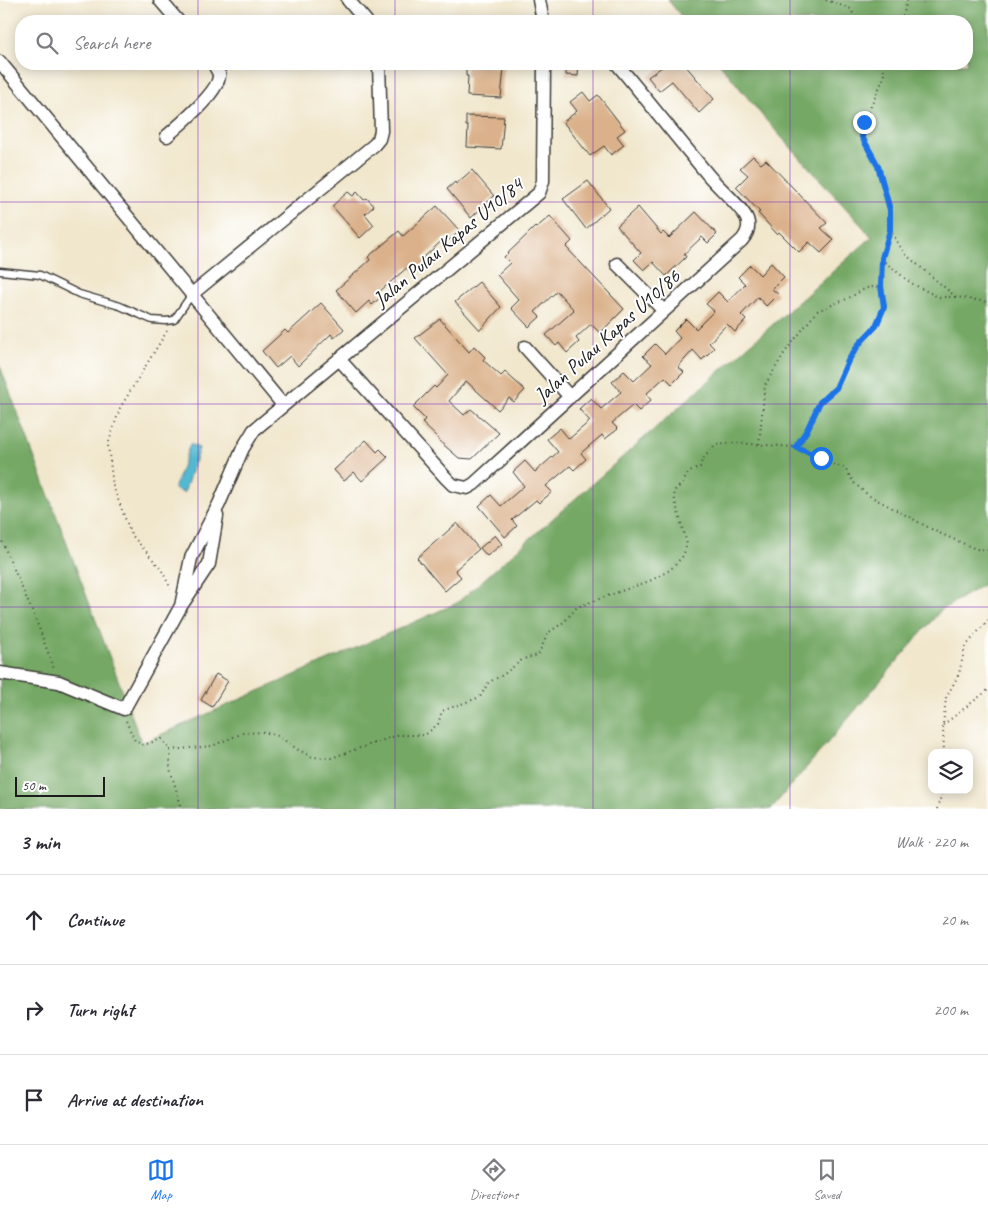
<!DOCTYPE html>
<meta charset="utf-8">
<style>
:root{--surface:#fff;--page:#f2f2f3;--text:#2b2b33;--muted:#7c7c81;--line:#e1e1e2;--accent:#1a73e8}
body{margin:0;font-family:Caveat,sans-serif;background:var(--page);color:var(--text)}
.controls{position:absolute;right:15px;bottom:15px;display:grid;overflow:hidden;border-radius:10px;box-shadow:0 2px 12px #0003}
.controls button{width:45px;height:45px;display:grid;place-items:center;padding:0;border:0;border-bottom:1px solid var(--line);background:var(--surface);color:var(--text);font:25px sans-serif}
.scale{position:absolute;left:15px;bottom:12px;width:90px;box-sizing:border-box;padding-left:5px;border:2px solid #1c1c1c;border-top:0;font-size:14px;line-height:18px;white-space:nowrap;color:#1c1c1c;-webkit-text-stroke:4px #fff;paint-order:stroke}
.stop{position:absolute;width:15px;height:15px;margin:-11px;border:4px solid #1a73e8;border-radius:50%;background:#fff}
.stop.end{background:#1a73e8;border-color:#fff;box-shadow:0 1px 5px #0008}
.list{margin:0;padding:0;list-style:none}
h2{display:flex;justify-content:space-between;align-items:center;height:65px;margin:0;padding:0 20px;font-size:21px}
h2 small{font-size:16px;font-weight:400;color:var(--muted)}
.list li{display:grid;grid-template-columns:32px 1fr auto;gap:15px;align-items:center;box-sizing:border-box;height:90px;padding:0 20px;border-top:1px solid var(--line)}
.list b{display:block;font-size:19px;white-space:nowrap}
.list em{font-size:16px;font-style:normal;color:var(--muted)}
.icon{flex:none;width:28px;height:28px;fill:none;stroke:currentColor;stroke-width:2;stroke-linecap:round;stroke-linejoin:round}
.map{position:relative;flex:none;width:988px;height:809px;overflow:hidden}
.search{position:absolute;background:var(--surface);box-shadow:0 2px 12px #0003;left:15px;right:15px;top:15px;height:55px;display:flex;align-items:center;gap:12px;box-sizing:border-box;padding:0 18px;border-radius:20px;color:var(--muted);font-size:19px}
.sheet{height:335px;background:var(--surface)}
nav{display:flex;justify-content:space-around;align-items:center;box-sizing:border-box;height:70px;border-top:1px solid var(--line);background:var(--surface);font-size:14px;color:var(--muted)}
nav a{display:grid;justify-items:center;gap:2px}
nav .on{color:var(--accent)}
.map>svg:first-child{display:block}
.forest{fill:#74a865;stroke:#486240}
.water{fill:#53b9d2;stroke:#386a77}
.building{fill:#dab18a}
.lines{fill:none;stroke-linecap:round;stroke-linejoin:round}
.service-casing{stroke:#3c3a37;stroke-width:9}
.minor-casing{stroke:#3c3a37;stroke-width:15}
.path{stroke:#3c3a37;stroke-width:2;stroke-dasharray:1 4;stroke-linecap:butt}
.service{stroke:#fff;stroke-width:6}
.minor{stroke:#fff;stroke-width:12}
.route{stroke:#1a73e8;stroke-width:6}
.grid{fill:none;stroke:#7b2cbf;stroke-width:1;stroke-opacity:0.55}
.labels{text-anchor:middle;stroke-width:4;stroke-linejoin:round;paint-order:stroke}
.street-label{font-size:21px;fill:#1c1c1c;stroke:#fff}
</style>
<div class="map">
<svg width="988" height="809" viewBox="0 0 988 809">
<rect width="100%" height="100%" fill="#fff"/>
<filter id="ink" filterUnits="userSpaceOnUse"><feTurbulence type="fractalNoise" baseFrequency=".02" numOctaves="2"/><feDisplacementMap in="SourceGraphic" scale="10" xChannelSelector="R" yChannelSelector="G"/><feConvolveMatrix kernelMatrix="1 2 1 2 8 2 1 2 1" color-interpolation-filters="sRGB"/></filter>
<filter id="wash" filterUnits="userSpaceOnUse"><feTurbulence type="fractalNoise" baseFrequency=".0096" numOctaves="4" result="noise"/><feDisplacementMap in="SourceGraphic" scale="20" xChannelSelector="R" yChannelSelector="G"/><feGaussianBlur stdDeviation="1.12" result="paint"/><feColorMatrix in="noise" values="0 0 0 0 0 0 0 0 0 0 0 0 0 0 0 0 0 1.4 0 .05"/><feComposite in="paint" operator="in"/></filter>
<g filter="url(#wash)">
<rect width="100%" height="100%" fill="#f1e7cd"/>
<path class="forest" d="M668,0h320v582l-47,28 -170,199h-771v-443l142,377 315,-140 415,-366 -107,-118 -45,-55h247v-43h-282z"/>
<path class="water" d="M190,444l9,4 -15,45 -10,-4z"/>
<g id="blocks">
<path class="building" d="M566,64h13l-1,12 -12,-1z
M666,64h18l30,35 -15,14 -27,-32 -13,10 -11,-14z
M466,65l38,2 -3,31 -34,-2 1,-20h-2z
M583,92l7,9 8,-6 27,35 -8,6 7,9 -13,10 -7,-9 -14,10 -27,-34 14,-11 -7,-9z
M466,116l38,1 -3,32 -34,-2 1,-21h-2z
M753,156l8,8 5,-4 61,63 -6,5 13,12 -13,13 -12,-11 -10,10 -20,-20 -2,2 -19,-21 2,-1 -24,-25 12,-12 -8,-7z
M472,170l22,26 -23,22 -24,-29 8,-7 1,2z
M588,181l21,27 -23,21 -23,-30z
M348,192l5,4 4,-4 7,8 3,-2 7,8 -9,8 9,11 -14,13 -28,-32z
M437,206l23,25 -11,9 -3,-3 -23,21 4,6 -11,9 -7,-7 -30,26 3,4 -10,9 -3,-4 -13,12 -20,-23 34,-30 -2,-3 31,-26 4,5z
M638,207l23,27 2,-2 6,6 27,-26 21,22 -9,9 -6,-6 -18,17 2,3 -20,19 -13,-14 -9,8 -10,-10 7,-7 -24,-27z
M550,216l22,25 -6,6 58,62 -24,24 -9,-9 -15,14 3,4 -12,11 -8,-10 -3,3 -10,-11 28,-25 -17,-19 -22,21 5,5 -11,10 -18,-19 8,-8 -22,-25 13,-12 -6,-6 31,-30 1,1z
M771,263l13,14 -12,12 6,5 -12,12 -8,-9 -17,18 5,5 -11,12 -8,-8 -18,19 5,5 -12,12 -9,-10 -15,17 6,5 -12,12 -7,-7 -19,17 5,6 -12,11 -6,-6 -21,18 6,6 -13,10 -3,-4 -21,18 5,6 -12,11 -4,-4 -24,20 6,6 -13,11 -3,-3 -24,20 5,6 -12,11 -26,-31 12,-11 10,11 23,-20 -11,-14 12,-11 10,11 23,-20 -11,-13 13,-11 9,11 21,-18 -11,-12 12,-11 10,11 20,-17 -9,-10 12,-11 10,10 18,-17 -9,-8 12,-12 10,10 15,-16 -6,-7 12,-12 10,10 18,-18 -8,-7 12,-12 10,10 17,-18 -7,-7 12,-12 10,10z
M479,282l22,25 -21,23 -25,-28z
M321,303l23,26 -10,9 -3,-4 -33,32 -8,-10 -14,12 -14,-17 23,-21 3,3z
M440,319l29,33 5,-6 11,11 -2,3 18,16 4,-4 20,18 -11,12 -5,-4 -11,12 -32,-29 -17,20 15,14 7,-6 28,24 -27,26 -13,-1 -21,-18 1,-1 -17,-16 3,-4 -12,-12 21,-21 2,2 12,-13 -33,-37z
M366,440l11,12 3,-3 8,8 -26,24 -8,-9 -10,9 -10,-11z
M457,523l22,26 -24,21 6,7 -16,14 -28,-33z
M495,535l7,9 -15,12 -7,-8z
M216,674l12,7 -16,26 -11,-7z"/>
</g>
</g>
<g filter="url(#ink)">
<use href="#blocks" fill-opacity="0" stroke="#3c3a37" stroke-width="1"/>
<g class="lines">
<g class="service-casing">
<path id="service" d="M0,271l40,4 39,19 41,12 32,14 14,1 8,-1 18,-26"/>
</g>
<g class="minor-casing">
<path id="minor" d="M160,0l18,21
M348,0l18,21
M539,0l4,21
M0,62l283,343
M167,136c12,-11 54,-45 52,-62 -1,-3 -4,-7 -5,-10
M617,264l47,47
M192,294l182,-149 5,-6 2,-8 -2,-67
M525,347l45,50
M339,359l107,119 7,7 14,3 7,-4 268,-244c5,-6 8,-13 5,-21 -5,-12 -28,-31 -38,-43 -31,-37 -61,-75 -92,-112
M181,606l10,-48 28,-54 24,-56 11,-18 285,-237 4,-12 1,-117
M0,673l59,9 65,27 57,-103 28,-42 8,-48"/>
</g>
<path class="path" d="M826,0l25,9 5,12
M902,21l5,-21
M883,64l1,13 -20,45 -2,15 16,29 12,44v20l15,24 51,43 32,5
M881,259l30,24 27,14h18
M167,331l-47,77 -12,37 5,41 18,48 30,35 10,20
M759,444l6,-59 20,-33 32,-41 32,-13 17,-10 15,-2
M796,447l11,-17 12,-28 17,-14 12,-27 11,-17 17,-18 8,-19 -3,-21v-27l9,-29
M0,537l36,83 18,49
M126,721l9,20 8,4 19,-6 8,11v19l12,40
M943,725l45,-35
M170,750l42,-4 31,-13 20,-1 15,4 19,13 15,8 19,1 67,-23h27l13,-11 4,-13 38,-14 9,-15 14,-7 20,-16 15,-4 10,-22 16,-11 13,-15 75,-27 18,-10 13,-14 4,-12 -12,-43 -1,-10 9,-8 5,-10 12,-6 2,-7 13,-15 20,-2 61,4 25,11 10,6 14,4 9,15 14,12 69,37 39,17 12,1
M944,753l-1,-28 3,-27 13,-24 6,-27 23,-27
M937,809l6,-19"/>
<use href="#service" class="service"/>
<use href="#minor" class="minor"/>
</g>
</g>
<g class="lines" filter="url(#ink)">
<path class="route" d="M821,458l-25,-11 11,-17 13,-28 16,-14 12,-27 11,-17 17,-18 8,-19 -3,-21 1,-28 8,-28v-20l-12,-44 -16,-29 2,-15"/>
</g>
<path class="grid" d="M198,0v21M395,0v21M593,0v21M790,0v21M198,64v745M395,64v745M593,64v745M790,64v745M0,202h988M0,404h988M0,607h988"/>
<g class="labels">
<g class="street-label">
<text transform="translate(448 242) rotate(-40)" y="7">Jalan Pulau Kapas U10/84</text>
<text transform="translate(607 336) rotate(-42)" y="7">Jalan Pulau Kapas U10/86</text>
</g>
</g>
</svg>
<div class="controls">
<button><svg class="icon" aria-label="layers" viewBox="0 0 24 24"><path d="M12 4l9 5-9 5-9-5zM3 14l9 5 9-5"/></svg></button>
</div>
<div class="scale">50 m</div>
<div class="stop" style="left:821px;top:458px"></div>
<div class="stop end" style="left:864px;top:122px"></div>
<div class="search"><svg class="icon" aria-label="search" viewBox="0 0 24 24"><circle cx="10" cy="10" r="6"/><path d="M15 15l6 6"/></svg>Search here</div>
</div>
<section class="sheet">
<h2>3 min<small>Walk · 220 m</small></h2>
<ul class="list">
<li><svg class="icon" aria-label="ahead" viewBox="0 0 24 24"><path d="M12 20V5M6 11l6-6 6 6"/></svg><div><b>Continue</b></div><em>20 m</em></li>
<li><svg class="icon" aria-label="right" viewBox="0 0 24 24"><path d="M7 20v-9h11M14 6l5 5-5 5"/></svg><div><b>Turn right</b></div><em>200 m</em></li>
<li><svg class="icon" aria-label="arrive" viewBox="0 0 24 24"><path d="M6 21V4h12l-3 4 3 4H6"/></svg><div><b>Arrive at destination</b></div></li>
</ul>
</section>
<nav>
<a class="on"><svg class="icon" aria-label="map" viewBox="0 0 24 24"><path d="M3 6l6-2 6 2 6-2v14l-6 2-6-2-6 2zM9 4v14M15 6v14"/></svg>Map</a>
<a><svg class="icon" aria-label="directions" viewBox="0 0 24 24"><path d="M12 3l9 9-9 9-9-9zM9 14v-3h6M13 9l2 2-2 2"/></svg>Directions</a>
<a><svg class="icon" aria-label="saved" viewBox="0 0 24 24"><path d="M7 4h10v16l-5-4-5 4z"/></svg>Saved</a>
</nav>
